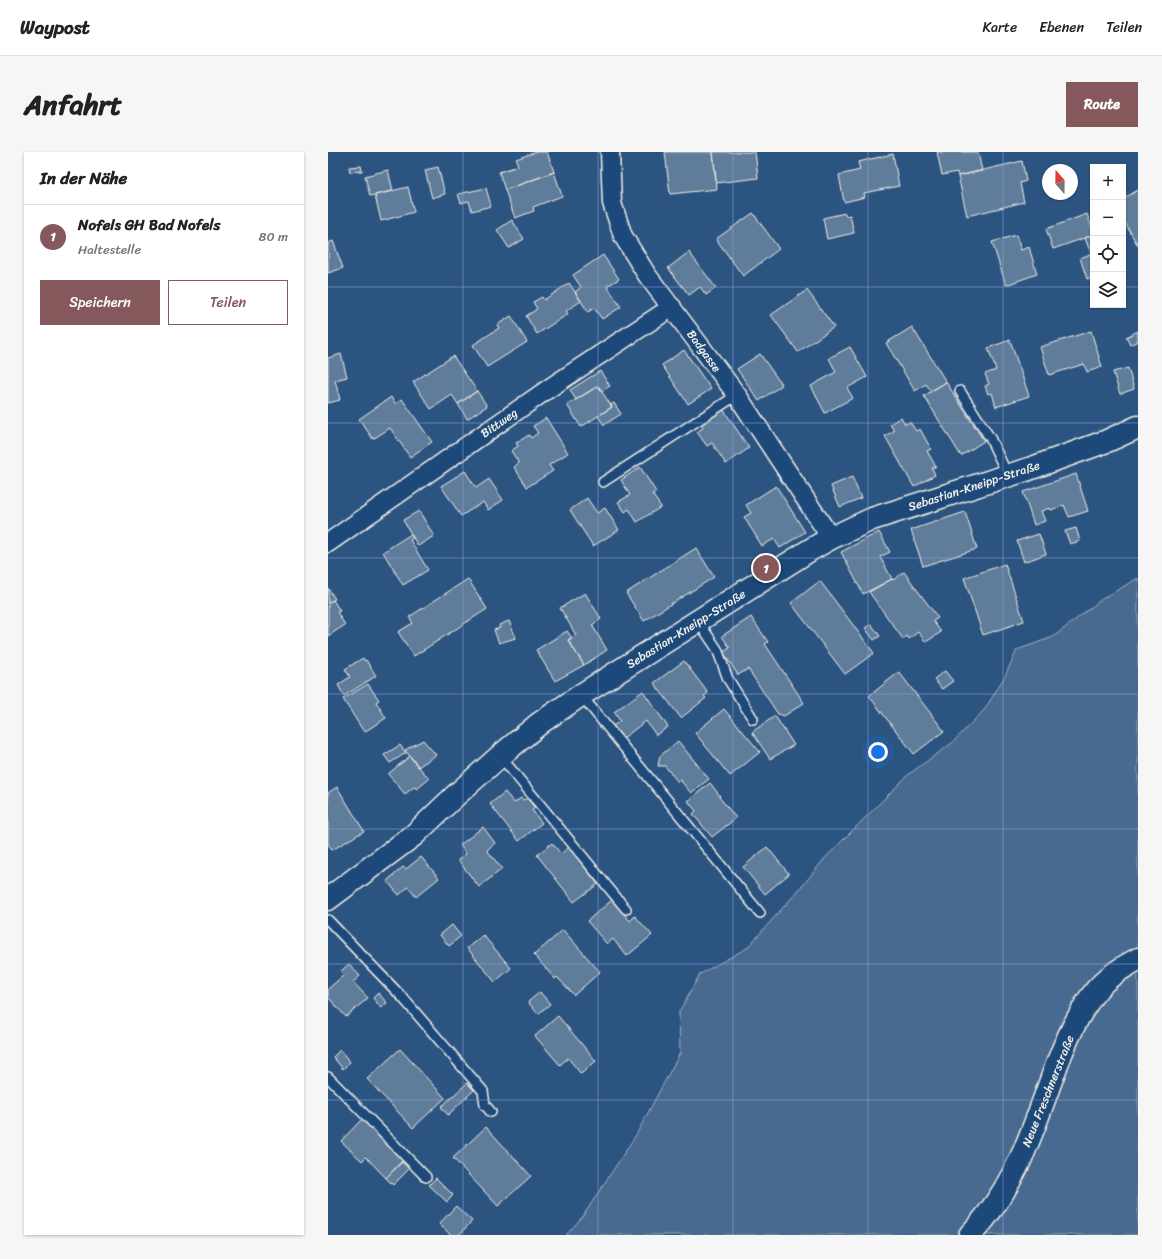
<!DOCTYPE html>
<html lang="de">
<meta charset="utf-8">
<style>
:root{--surface:#fff;--page:#f6f6f6;--text:#222;--muted:#767676;--line:#e0e0e0;--accent:#85585c}
body{margin:0;font-family:Sriracha,sans-serif;background:var(--page);color:var(--text)}
.controls{position:absolute;right:12px;top:12px;display:grid;overflow:hidden;border-radius:0px;box-shadow:0 1px 3px #0004}
.controls button{width:36px;height:36px;display:grid;place-items:center;padding:0;border:0;border-bottom:1px solid var(--line);background:var(--surface);color:var(--text);font:20px sans-serif}
.compass{position:absolute;left:714px;top:12px;width:36px;height:36px;border-radius:50%;background:var(--surface);box-shadow:0 1px 3px #0004;rotate:340deg}
.you{position:absolute;left:550px;top:600px;width:14px;height:14px;margin:-10px;border:3px solid #fff;border-radius:50%;background:#1a73e8;box-shadow:0 0 0 6px #1a73e833}
.badge{display:grid;place-items:center;width:26px;height:26px;border-radius:50%;background:var(--accent);color:#fff;font-size:13px;font-weight:700}
.pin{position:absolute;translate:-50% -50%;border:2px solid #fff;box-shadow:0 1px 4px #0006}
.list{margin:0;padding:0;list-style:none}
h2{display:flex;justify-content:space-between;align-items:center;height:52px;margin:0;padding:0 16px;font-size:17px}
h2 small{font-size:13px;font-weight:400;color:var(--muted)}
.list li{display:grid;grid-template-columns:26px 1fr auto;gap:12px;align-items:center;box-sizing:border-box;height:64px;padding:0 16px;border-top:1px solid var(--line)}
.list b{display:block;font-size:15px;white-space:nowrap}
.list p{margin:0;font-size:13px;white-space:nowrap;color:var(--muted)}
.list em{font-size:13px;font-style:normal;color:var(--muted)}
.actions{display:flex;gap:8px;padding:12px 16px}
.actions a{flex:1;padding:9px 0;border:1px solid var(--accent);border-radius:0px;text-align:center;font-size:14px;color:var(--accent)}
.actions .main{background:var(--accent);color:#fff}
.icon{flex:none;width:22px;height:22px;fill:none;stroke:currentColor;stroke-width:2;stroke-linecap:round;stroke-linejoin:round}
.map{position:relative;flex:none;width:810px;height:1083px;overflow:hidden;border-radius:0px}
header{display:flex;align-items:center;gap:24px;box-sizing:border-box;height:56px;padding:0 20px;background:var(--surface);border-bottom:1px solid var(--line)}
header strong{font-size:19px}
nav{display:flex;gap:22px;margin-inline-start:auto;font-size:14px}
.intro{display:flex;align-items:center;justify-content:space-between;box-sizing:border-box;height:96px;padding:0 24px}
h1{margin:0;font-size:28px}
.button{padding:10px 18px;border-radius:0px;background:var(--accent);color:#fff;font-size:14px;font-weight:700}
main{display:flex;gap:24px;padding:0 24px}
aside{flex:1;background:var(--surface);border-radius:0px;box-shadow:0 1px 3px #0004}
.map>svg:first-child{display:block}
.green{fill:#496b90;stroke:#9eaebc}
.building{fill:#5e7b9a;stroke:#f4f1e8}
.lines{fill:none;stroke-linecap:round;stroke-linejoin:round}
.service-casing{stroke:#f4f1e8;stroke-width:12}
.minor-casing{stroke:#f4f1e8;stroke-width:21}
.tertiary-casing{stroke:#f4f1e8;stroke-width:25}
.secondary-casing{stroke:#f4f1e8;stroke-width:25}
.service{stroke:#1f4a7a;stroke-width:9}
.minor{stroke:#1f4a7a;stroke-width:18}
.tertiary{stroke:#1f4a7a;stroke-width:22}
.secondary{stroke:#1f4a7a;stroke-width:22}
.grid{fill:none;stroke:#88a0e0;stroke-width:1;stroke-opacity:0.55}
.labels{text-anchor:middle;stroke-width:3.5;stroke-linejoin:round;paint-order:stroke}
.street-label{font-size:12px;fill:#f4f1e8;stroke:#1f4a7a}
</style>
<header>
<strong>Waypost</strong>
<nav><a>Karte</a><a>Ebenen</a><a>Teilen</a></nav>
</header>
<div class="intro"><h1>Anfahrt</h1><a class="button">Route</a></div>
<main>
<aside>
<h2>In der Nähe<small></small></h2>
<ul class="list">
<li><span class="badge">1</span><div><b>Nofels GH Bad Nofels</b><p>Haltestelle</p></div><em>80 m</em></li>
</ul>
<div class="actions"><a class="main">Speichern</a><a>Teilen</a></div>
</aside>
<div class="map">
<svg width="810" height="1083" viewBox="0 0 810 1083">
<rect width="100%" height="100%" fill="#2c5481"/>
<filter id="ink" filterUnits="userSpaceOnUse"><feTurbulence type="fractalNoise" baseFrequency=".025" numOctaves="2"/><feDisplacementMap in="SourceGraphic" scale="8" xChannelSelector="R" yChannelSelector="G"/><feConvolveMatrix kernelMatrix="1 2 1 2 8 2 1 2 1" color-interpolation-filters="sRGB"/></filter>
<g filter="url(#ink)">
<path class="green" d="M810,426v657h-572l17,-19 53,-81 44,-82 -1,-41 21,-38 47,-26 57,-64 21,-26 84,-84 43,-31 33,-34 20,-33 12,-26 36,-13 49,-38z"/>
<path class="building" d="M208,0h11l7,20 -49,18 -6,-18 19,-6 -2,-7z
M337,0h48l4,37 -47,5z
M385,0h42l3,26 -42,5z
M609,0h41l4,19 -24,5 -1,-4 -15,3z
M565,2l6,32 -35,7 1,4 -21,5 -5,-27 21,-5 -2,-8z
M694,9l4,20 -6,2 4,19 -57,14 -9,-40z
M33,14l1,5 -12,1 -1,-5z
M110,15l7,27 -13,4 -7,-28z
M60,18l5,21 -23,5 -5,-20z
M226,20l8,24 -29,11 1,4 -19,7 -10,-28z
M80,35l6,25 -33,9 -6,-26z
M158,36l5,18 -19,5 -3,-10 -8,2 -3,-9z
M810,38v56l-15,-27v-20z
M425,61l26,36 -36,27 -27,-37z
M517,61l1,3 4,-1 4,18 -27,6 -4,-21z
M759,62l6,17v4l-40,14 -7,-20z
M184,68l12,19 -15,9 -12,-18z
M688,83l5,15 8,-3 8,27 -31,11 -14,-43z
M765,83v42l-6,2 -7,-21 11,-4 -6,-16z
M5,89l10,27 -15,5v-30z
M361,100l27,36 -10,7 -6,-8 -11,8 -21,-27z
M275,103l16,24 -12,7 14,21 -19,12 -8,-11 -6,4 -13,-20 6,-5 -8,-12z
M241,131l12,18 -15,10 2,3 -31,20 -11,-18 11,-7 -4,-7 9,-5 2,3z
M479,138l27,37 -36,25 -27,-37z
M183,164l16,26 -40,25 -14,-22 26,-17 -2,-3z
M584,175l34,55 -15,9 -5,-7 -11,7 -29,-48z
M763,179l11,36 -15,5 -3,-8 -35,11 -9,-28z
M810,179v10l-8,4 -4,-8z
M682,188l19,56 -33,11 -4,-14 -4,1 -3,-8 4,-2 -4,-10 11,-4 -8,-22z
M522,195l17,30 -20,11 6,10 -28,15 -14,-27 25,-14 -7,-14z
M356,198l27,39 -23,15 -26,-39z
M13,202l6,23 -12,3 5,20 -12,3v-45z
M432,202l22,31 -23,16 -22,-32z
M125,204l24,35 -19,13 -6,-9 -21,14 -18,-27z
M800,216l6,21 -14,5 -7,-22z
M272,219l10,15 -8,5 -4,-5 -22,14 -6,-10z
M618,230l38,59 -23,15 -37,-60z
M270,234l14,21 -31,20 -14,-22z
M149,239l10,15 -20,13 -9,-15z
M63,245l5,7 6,-5 30,43 -22,15 -20,-29 -17,11 -14,-20z
M286,251l7,11 -17,11 -6,-9 14,-9 -2,-2z
M395,257l26,39 -23,16 -14,-21 -5,3 -10,-14 6,-4 -3,-4z
M573,265l4,7 5,-2 6,9 4,-2 11,20 -4,2 9,16 -4,1 3,7 -21,12 -29,-51 9,-5 -4,-7z
M218,266l22,35 -19,12 4,6 -26,16 -13,-20 5,-4 -8,-12 7,-5 -2,-3 13,-8 2,3 7,-5 -5,-7z
M312,315l16,25 -4,2 9,13 -24,15 -8,-13 -4,3 -7,-10 12,-7 -9,-15z
M137,319l11,17 13,-9 14,21 -15,10 -5,-8 -22,14 -20,-30z
M748,322l12,37 -19,6 -5,-12 -13,5 -1,-2 -9,3 4,10 -11,4 -11,-33z
M524,325l9,21 -21,9 -9,-21z
M448,334l29,46 -25,16 -6,-9 -12,7 -18,-29 7,-4 -5,-8z
M259,346l10,15 8,-5 14,22 -26,16 -23,-36z
M91,359l15,25 -16,10 -15,-26z
M637,360l12,37 -54,17 -12,-36z
M748,376l4,13 -10,3 -5,-13z
M551,380l11,20 -10,5 12,22 -29,15 -22,-42z
M83,382l2,4 -3,2 18,30 -25,15 -20,-33z
M711,382l7,20 -22,8 -7,-21z
M368,396l18,29 -70,44 -18,-28z
M677,412l19,57 -41,14 -19,-57z
M576,420l34,46 -5,3 8,11 -15,10 -8,-10 -9,7 -2,-3 -4,3 -34,-47 23,-13 1,1z
M140,427l19,30 -73,47 -16,-24 15,-9 -4,-6z
M492,429l54,72 -29,21 -54,-71z
M0,436l7,11 -7,4z
M257,441l16,26 -9,6 15,25 -23,15 -16,-25 8,-5 -16,-27z
M5,448l7,11 -3,1 8,13 -17,11v-33z
M423,465l17,25 -3,2 39,59 -20,13 -6,-2 -30,-45 -10,6 -15,-23 7,-4 -8,-12z
M181,469l7,17 -17,5 -5,-13 6,-2 -1,-3z
M543,472l9,12 -6,4 -9,-12z
M239,479l5,7 -4,2 16,25 -29,16 -19,-31z
M35,506l2,3 1,-1 10,16 -32,20 -6,-11 12,-8 -5,-8z
M356,509l24,32 -4,3 2,2 -25,20 -27,-35z
M617,519l8,10 -11,8 -8,-10z
M571,520l45,59 -30,23 -45,-58z
M40,532l11,16 -3,2 10,16 -22,14 -21,-33z
M315,539l25,36 -12,8 -10,-14 -24,18 -9,-13 7,-5 -6,-9z
M396,557l36,43 -30,24 -35,-43z
M447,564l19,29 -24,14 -18,-27z
M95,588l13,15 -18,12 -13,-17z
M350,589l31,38 -18,14 -11,-13 -2,2 -13,-16h-7l2,-10z
M72,593l6,8 -16,10 -6,-8z
M82,604l19,23 -12,10 -3,-2 -9,7 -17,-20z
M382,631l10,13 -1,1 17,21 -24,19 -19,-23 3,-3 -8,-10z
M9,635l27,44 -32,19 -4,-6v-51z
M177,640l9,11 7,-5 3,2 3,-2 8,10 -3,2 10,13 -23,18 -29,-37z
M155,675l12,16 -8,7 15,19 -23,18 -21,-27 8,-6 -6,-9z
M224,691l9,11 8,-7 29,37 -24,18 -37,-47z
M439,695l22,27 -24,20 -22,-27z
M93,705l18,21 -23,19 -8,-10 -9,8 -12,-14 16,-14 3,2z
M284,748l18,21 5,-5 17,19 -25,21 -14,-17 -6,5 -20,-23z
M124,773l9,11 -12,10 -9,-11z
M235,778l37,42 -26,23 -17,-18 -2,2 -21,-24z
M155,783l28,33 -16,14 -28,-34z
M21,812l11,12 -7,6 15,16 -22,19 -18,-20v-8l16,-14 -3,-4z
M212,840l10,12 -12,10 -10,-12z
M50,841l9,10 -6,5 -8,-10z
M230,864l38,45 -15,13 -13,-16 -8,7 -25,-29z
M72,897l45,49 -32,30 -46,-49z
M12,898l10,12 -7,7 -10,-12z
M139,931l7,7 -26,25 -7,-8z
M34,967l41,41 -17,18 -20,-21 -4,4 -21,-20z
M158,975l45,49 -33,30 -45,-48z
M74,1010l7,7 -16,16 -7,-7z
M108,1026l17,17 -6,7 -18,-17z
M128,1054l16,15 -13,14h-8l-12,-11z"/>
<g class="lines">
<g class="service-casing">
<path id="service" d="M632,239l30,47 18,38
M275,330l134,-87
M370,469l19,28 11,30 25,40
M253,543l179,218
M172,604l126,153
M0,768l75,78 80,93 2,14 6,7
M0,925l98,100"/>
</g>
<g class="minor-casing">
<path id="minor" d="M282,0l2,51 11,33 24,39 90,120 94,143
M0,391l220,-154 124,-82"/>
</g>
<g class="tertiary-casing">
<path id="tertiary" d="M642,1083c28,-29 47,-64 61,-101 16,-39 27,-80 47,-116 7,-12 14,-25 25,-35 10,-10 22,-17 35,-24"/>
</g>
<g class="secondary-casing">
<path id="secondary" d="M0,747l86,-64 41,-39 45,-40 40,-33 41,-28 229,-145 21,-12 41,-19 157,-50 78,-28 31,-14"/>
</g>
<use href="#service" class="service"/>
<use href="#minor" class="minor"/>
<use href="#tertiary" class="tertiary"/>
<use href="#secondary" class="secondary"/>
</g>
</g>
<path class="grid" d="M135,0v1083M270,0v1083M405,0v1083M540,0v1083M675,0v1083M0,135h765M795,135h15M0,271h810M0,406h810M0,542h810M0,677h810M0,812h810M0,948h810"/>
<g class="labels">
<g class="street-label">
<text transform="translate(376 199) rotate(54)" y="4">Badgasse</text>
<text transform="translate(171 271) rotate(-35)" y="4">Bittweg</text>
<text transform="translate(646 334) rotate(-18)" y="4">Sebastian-Kneipp-Straße</text>
<text transform="translate(358 477) rotate(-32)" y="4">Sebastian-Kneipp-Straße</text>
<text transform="translate(720 939) rotate(-68)" y="4">Neue Freschnerstraße</text>
</g>
</g>
</svg>
<div class="controls">
<button>+</button>
<button>−</button>
<button><svg class="icon" aria-label="locate" viewBox="0 0 24 24"><circle cx="12" cy="12" r="6"/><path d="M12 2v4M12 18v4M2 12h4M18 12h4"/></svg></button>
<button><svg class="icon" aria-label="layers" viewBox="0 0 24 24"><path d="M12 4l9 5-9 5-9-5zM3 14l9 5 9-5"/></svg></button>
</div>
<svg class="compass" viewBox="-18 -18 36 36"><path d="M0-13l5 13h-10z" fill="#e53935"/><path d="M0 13l5-13h-10z" fill="#767676"/></svg>
<div class="you"></div>
<div class="pin badge" style="left:438px;top:416px">1</div>
</div>
</main>
